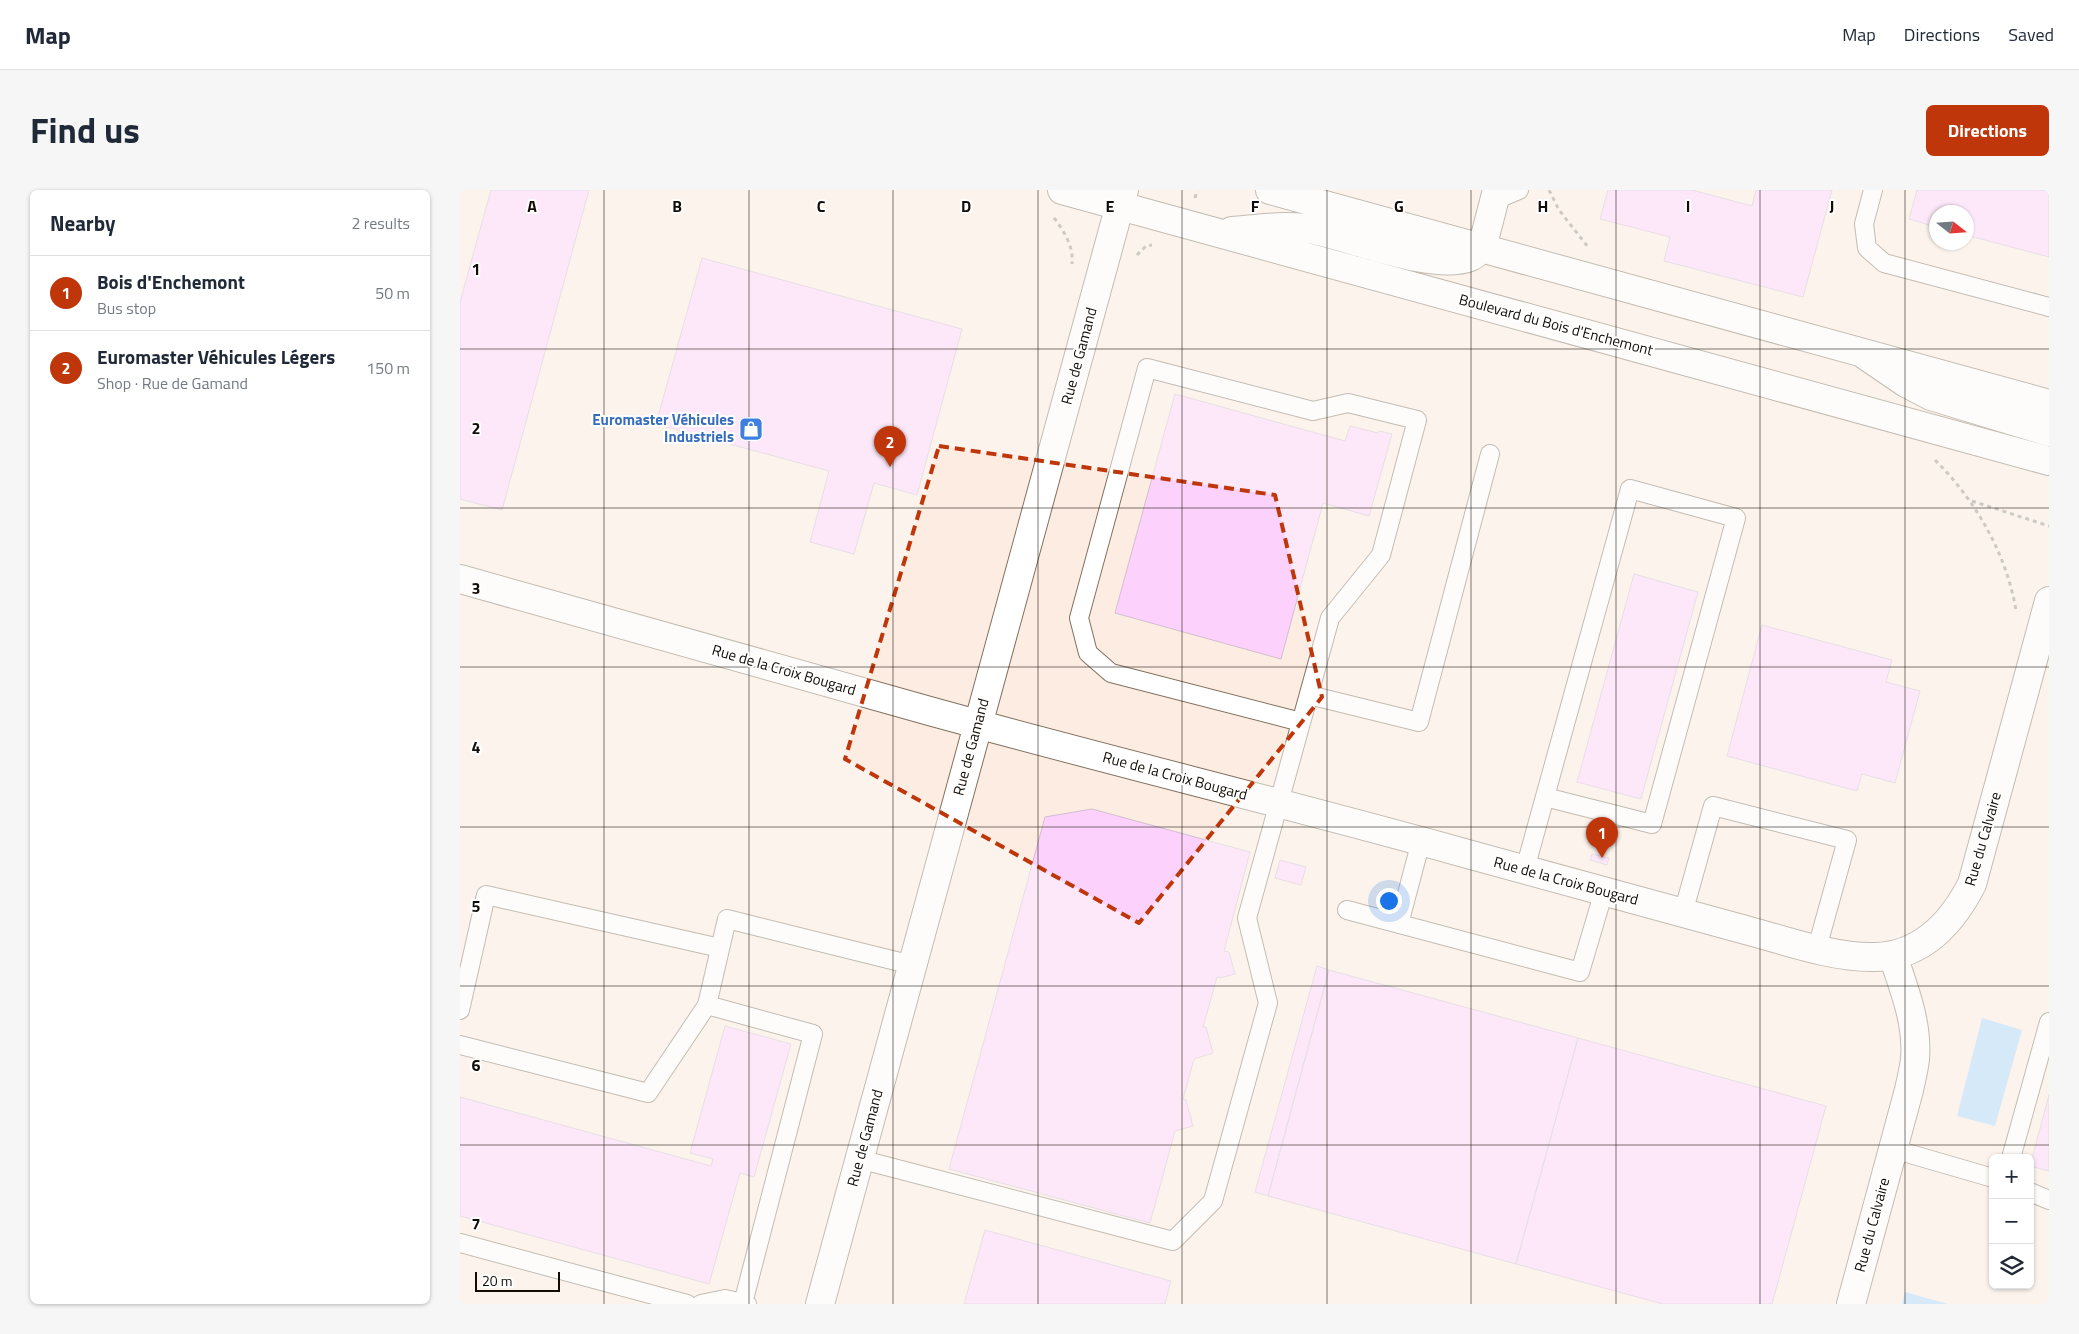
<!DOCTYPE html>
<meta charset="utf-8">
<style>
:root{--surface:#fff;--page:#f6f6f7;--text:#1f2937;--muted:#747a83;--line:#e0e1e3;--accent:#bf360a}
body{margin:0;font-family:"Titillium Web",sans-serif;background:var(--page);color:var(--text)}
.controls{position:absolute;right:15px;bottom:15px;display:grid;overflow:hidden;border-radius:8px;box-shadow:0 1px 4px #0004}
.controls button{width:45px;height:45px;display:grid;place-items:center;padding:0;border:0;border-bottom:1px solid var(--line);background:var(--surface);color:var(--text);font:25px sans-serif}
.compass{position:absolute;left:1469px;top:15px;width:45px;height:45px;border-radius:50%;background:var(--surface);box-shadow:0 1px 4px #0004;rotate:107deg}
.scale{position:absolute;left:15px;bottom:12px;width:85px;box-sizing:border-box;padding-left:5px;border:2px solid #120c06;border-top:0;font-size:14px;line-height:18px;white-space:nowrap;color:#120c06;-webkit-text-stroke:4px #fff;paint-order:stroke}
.you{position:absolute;left:928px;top:710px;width:18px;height:18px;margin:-12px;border:4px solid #fff;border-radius:50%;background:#1a73e8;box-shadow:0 0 0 8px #1a73e833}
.badge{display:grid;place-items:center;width:32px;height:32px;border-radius:50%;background:var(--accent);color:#fff;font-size:16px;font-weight:700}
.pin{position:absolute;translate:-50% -41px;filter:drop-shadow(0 1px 2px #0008)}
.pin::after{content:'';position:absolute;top:26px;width:18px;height:15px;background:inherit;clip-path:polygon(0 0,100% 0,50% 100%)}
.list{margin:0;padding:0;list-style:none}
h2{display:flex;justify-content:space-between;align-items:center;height:65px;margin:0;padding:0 20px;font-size:21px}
h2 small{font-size:16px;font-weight:400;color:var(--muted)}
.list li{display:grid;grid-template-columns:32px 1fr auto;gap:15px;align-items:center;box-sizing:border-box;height:75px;padding:0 20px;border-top:1px solid var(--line)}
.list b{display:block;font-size:19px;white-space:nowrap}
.list p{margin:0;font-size:16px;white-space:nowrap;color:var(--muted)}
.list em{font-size:16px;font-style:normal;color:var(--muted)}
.icon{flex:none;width:28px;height:28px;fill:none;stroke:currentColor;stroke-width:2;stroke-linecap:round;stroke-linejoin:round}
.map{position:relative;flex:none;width:1589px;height:1114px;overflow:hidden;border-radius:8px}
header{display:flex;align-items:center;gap:30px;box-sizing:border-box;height:70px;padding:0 25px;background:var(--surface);border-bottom:1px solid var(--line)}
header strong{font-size:24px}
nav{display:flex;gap:28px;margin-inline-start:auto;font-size:18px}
.intro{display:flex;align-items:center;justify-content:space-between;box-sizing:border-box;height:120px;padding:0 30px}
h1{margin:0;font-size:35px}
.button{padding:12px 22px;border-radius:8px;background:var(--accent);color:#fff;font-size:18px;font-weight:700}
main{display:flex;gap:30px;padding:0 30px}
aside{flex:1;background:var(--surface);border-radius:8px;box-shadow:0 1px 4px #0004}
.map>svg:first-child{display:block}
.industrial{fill:#fdece1;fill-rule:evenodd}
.water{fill:#a6d4fc}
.building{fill:#fcd2fd;stroke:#d1bed1}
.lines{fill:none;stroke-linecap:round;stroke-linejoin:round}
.service-casing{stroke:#817260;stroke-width:20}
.minor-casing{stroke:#817260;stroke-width:30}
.primary-casing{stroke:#817260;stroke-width:30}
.path{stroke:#95918c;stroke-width:3;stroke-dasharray:4 4;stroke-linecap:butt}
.service{stroke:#fff;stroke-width:18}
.minor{stroke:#fff;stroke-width:28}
.primary{stroke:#fff;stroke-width:28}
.marked{fill:none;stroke:#bf360a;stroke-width:4;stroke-dasharray:10 6;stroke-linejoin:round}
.grid{fill:none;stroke:#120c06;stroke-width:1;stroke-opacity:0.55}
.labels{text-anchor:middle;stroke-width:4;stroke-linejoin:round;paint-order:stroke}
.street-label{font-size:15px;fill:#120c06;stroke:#fff}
.shop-label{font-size:15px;font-weight:bold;fill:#366cbe;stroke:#fff;text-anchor:end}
.grid-label{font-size:16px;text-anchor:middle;font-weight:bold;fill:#120c06;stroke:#fff;stroke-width:4;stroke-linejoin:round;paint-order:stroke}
</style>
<header>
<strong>Map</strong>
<nav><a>Map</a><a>Directions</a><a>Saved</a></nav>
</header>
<div class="intro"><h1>Find us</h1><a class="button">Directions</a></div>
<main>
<aside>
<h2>Nearby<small>2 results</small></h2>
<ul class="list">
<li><span class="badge">1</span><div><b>Bois d'Enchemont</b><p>Bus stop</p></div><em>50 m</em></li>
<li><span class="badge">2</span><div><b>Euromaster Véhicules Légers</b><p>Shop · Rue de Gamand</p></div><em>150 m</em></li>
</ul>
</aside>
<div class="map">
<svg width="1589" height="1114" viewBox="0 0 1589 1114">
<rect width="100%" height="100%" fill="#fcf9f5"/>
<path class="industrial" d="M0,0h1589v1114h-1589zM1476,22h30v30h-30zM1533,968h37v127h-37z"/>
<path class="water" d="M1522,828l40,12 -27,96 -38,-10z
M1445,1102l43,12h-46z"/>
<path class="building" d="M31,0h98l-87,320 -42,-11v-197z
M1148,0h84l60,16 4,-16h76l-29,107 -139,-36 6,-24 -70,-18z
M1457,0h132v67l-83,-22v-23h-30v15l-27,-8z
M242,68l260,71 -45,166 -43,-12 -20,71 -44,-12 19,-71 -173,-47z
M715,204l170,47 5,-15 28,7 1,-2 13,3 -23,82 -46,-13 -42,156 -166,-46z
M1174,384l64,18 -57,207 -64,-17z
M1302,435l130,35 -6,22 34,9 -25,92 -33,-9 -5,17 -130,-35z
M632,619l158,43 -26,99 5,1 6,22 -15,4 -3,-1 -14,50h3l7,26 -19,6 -11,40 3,1 7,26 -18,5 -25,92 -201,-54 96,-352z
M1132,664l17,4 -2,7 -17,-5z
M820,670l26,7 -5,18 -26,-7z
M857,776l12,4 -61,226 -13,-4z
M869,780l249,68 -62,226 -248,-68z
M265,836l66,18 -37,133 -14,-4 -31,111 -249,-68v-119l251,69 2,-7 -23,-6z
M1118,848l248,68 -54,198h-109l-147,-40z
M1589,905v76l-19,-5z
M525,1040l186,51 -6,23h-201z"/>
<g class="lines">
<g class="service-casing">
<path id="service" d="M1413,0l-9,34 3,24 17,15 165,44
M1035,10l24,-10
M849,505l110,27 71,-268
M1065,679l105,-380 106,29 -84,306 -107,-27
M887,720l233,62 24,-81
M1223,723l30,-107 134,34 -30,108
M939,734l22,-83
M247,815l106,29 -70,269
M0,820l26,-115 234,53
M0,855l188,48 59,-88 20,-86 185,46
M1433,959l100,29
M1551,968l38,-136
M399,969l314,82 40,-40 55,-198 -21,-85 83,-300 51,-63 36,-135 -69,-17 -35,8 -166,-43 -68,250 9,35 23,20 190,49
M1570,1002l19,8
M0,1053l227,61
M241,1114l24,-5 22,5"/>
</g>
<g class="minor-casing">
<path id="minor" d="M1022,58l15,-58
M1405,165l41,28 25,13 118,36
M0,389c172,47 344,98 517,145 162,44 325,84 487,129 93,25 185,51 278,76 42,11 90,29 133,28 47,-1 77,-34 97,-73l77,-283
M360,1114l304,-1114
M1391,1114l58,-214c2,-10 5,-21 6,-31 3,-36 -11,-70 -22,-103"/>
</g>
<g class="primary-casing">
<path id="primary" d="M602,0l987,271
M810,0l779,214
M772,41c25,-2 49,-6 73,-3 41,7 128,44 165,29 5,-2 8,-5 12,-9"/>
</g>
<path class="path" d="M1089,0l10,20 29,37
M735,8l2,-8
M594,28c10,13 20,29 18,46
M677,65l9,-9 6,-1
M1475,270c41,41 71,93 81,150
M1512,311l77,25"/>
<use href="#service" class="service"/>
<use href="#minor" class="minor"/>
<use href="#primary" class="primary"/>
</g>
<path d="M0 0H1589V1114H0ZM479,256l336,49 47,202 -183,226 -294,-164z" fill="#fcf9f5" fill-opacity=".55" fill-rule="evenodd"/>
<path class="marked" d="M479,256l336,49 47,202 -183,226 -294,-164z"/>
<path class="grid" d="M144,0v1114M289,0v1114M433,0v1114M578,0v1114M722,0v1114M867,0v1114M1011,0v1114M1156,0v1114M1300,0v1114M1445,0v1114M0,159h1589M0,318h1589M0,477h1589M0,637h1589M0,796h1589M0,955h1589"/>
<defs>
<g id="shop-square" transform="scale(1.25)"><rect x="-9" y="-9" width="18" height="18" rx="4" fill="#3f7fe0" stroke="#fff"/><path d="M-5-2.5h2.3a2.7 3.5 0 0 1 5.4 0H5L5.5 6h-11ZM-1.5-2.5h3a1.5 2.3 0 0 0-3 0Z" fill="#fff"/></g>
</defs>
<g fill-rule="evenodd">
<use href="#shop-square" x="291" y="239"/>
</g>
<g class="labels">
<g class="street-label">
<text transform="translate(1096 135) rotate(15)" y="5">Boulevard du Bois d'Enchemont</text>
<text transform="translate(619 166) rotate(-75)" y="5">Rue de Gamand</text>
<text transform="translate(324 480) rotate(16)" y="5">Rue de la Croix Bougard</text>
<text transform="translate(511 557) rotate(-75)" y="5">Rue de Gamand</text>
<text transform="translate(715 586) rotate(15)" y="5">Rue de la Croix Bougard</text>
<text transform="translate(1523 649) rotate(-74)" y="5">Rue du Calvaire</text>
<text transform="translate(1106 691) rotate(15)" y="5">Rue de la Croix Bougard</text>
<text transform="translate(405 948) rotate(-75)" y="5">Rue de Gamand</text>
<text transform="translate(1412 1035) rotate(-75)" y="5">Rue du Calvaire</text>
</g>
<g class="shop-label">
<text x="274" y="235">Euromaster Véhicules<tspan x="274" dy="17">Industriels</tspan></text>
</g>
</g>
<g class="grid-label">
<text x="72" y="22">A</text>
<text x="217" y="22">B</text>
<text x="361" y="22">C</text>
<text x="506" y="22">D</text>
<text x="650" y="22">E</text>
<text x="795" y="22">F</text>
<text x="939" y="22">G</text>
<text x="1083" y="22">H</text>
<text x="1228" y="22">I</text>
<text x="1372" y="22">J</text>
<text x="16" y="85">1</text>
<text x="16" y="244">2</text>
<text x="16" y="404">3</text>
<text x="16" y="563">4</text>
<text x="16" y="722">5</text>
<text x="16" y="881">6</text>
<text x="16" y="1040">7</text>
</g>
</svg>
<div class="controls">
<button>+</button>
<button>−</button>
<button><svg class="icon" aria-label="layers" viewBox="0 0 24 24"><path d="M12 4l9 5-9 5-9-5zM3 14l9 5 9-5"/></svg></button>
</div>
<svg class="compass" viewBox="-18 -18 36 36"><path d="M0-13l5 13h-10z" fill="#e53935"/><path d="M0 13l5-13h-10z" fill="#747a83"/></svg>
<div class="scale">20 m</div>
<div class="you"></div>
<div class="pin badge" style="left:1142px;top:668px">1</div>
<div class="pin badge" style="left:430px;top:277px">2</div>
</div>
</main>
